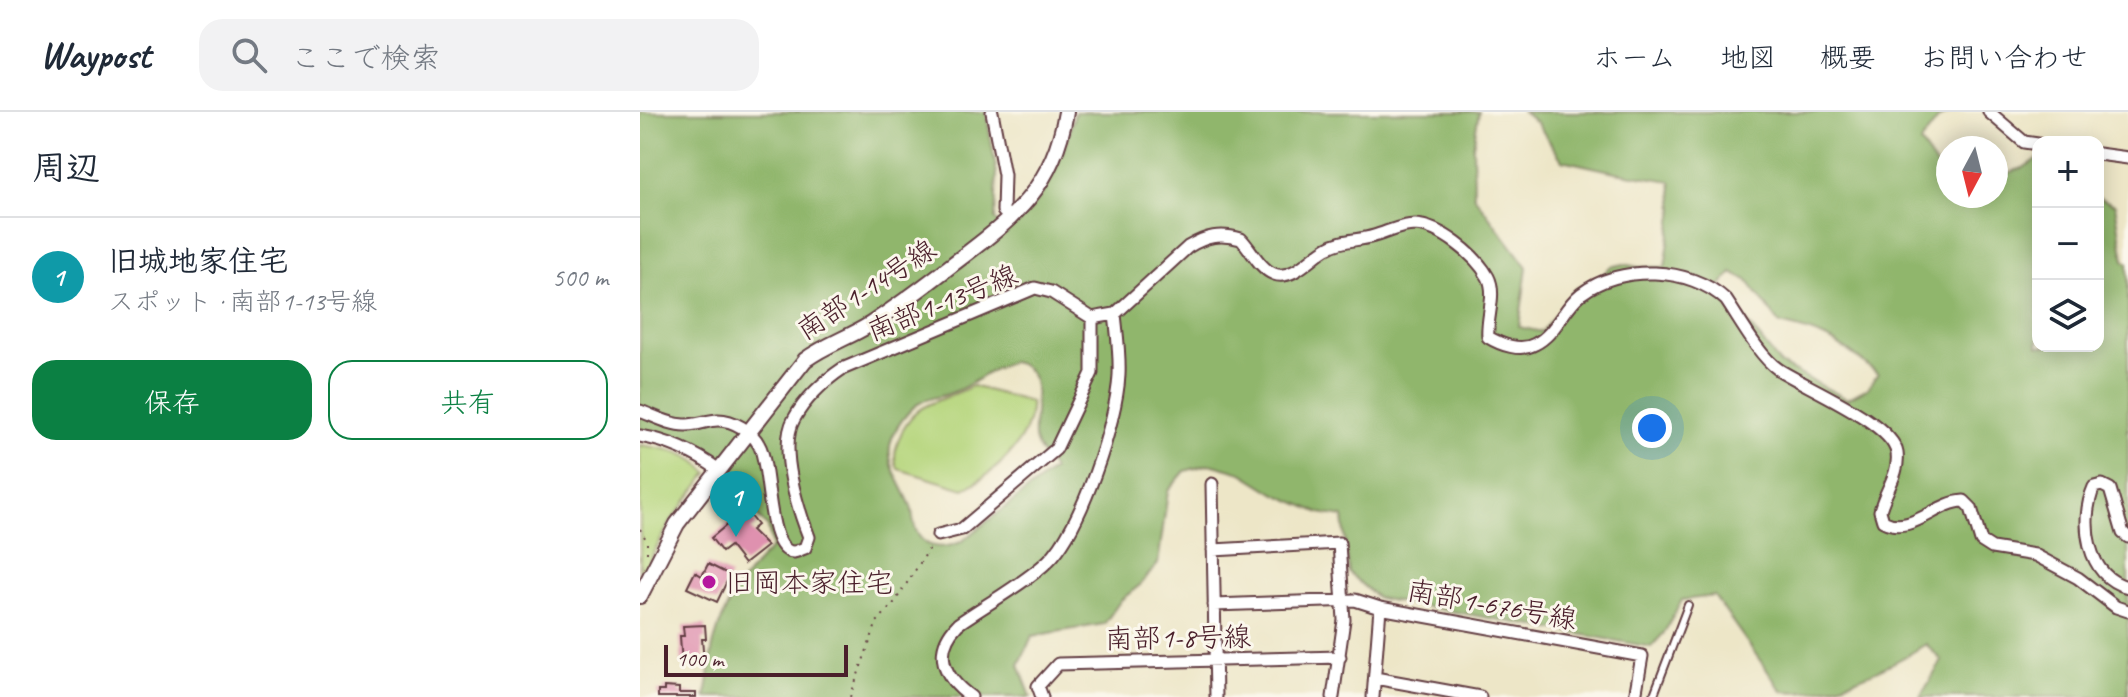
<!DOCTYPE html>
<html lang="ja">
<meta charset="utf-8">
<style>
:root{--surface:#fff;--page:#f2f2f3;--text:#1f2937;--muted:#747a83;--line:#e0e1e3;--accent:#0b8043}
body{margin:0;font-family:Caveat,"Klee One",sans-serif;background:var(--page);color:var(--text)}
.controls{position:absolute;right:24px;top:24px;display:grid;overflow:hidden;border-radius:16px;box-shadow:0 4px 20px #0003}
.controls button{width:72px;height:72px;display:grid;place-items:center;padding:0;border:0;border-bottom:2px solid var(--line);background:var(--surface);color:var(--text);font:40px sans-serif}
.compass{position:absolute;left:1296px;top:24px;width:72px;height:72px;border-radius:50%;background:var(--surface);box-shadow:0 4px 20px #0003;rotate:187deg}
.scale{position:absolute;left:24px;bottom:20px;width:184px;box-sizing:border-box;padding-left:8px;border:4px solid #4a1f2b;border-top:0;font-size:22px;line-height:28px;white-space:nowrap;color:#4a1f2b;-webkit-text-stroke:6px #fbf7ec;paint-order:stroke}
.you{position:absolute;left:1012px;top:316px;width:28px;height:28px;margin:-20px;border:6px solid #fff;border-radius:50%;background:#1a73e8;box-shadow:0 0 0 12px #1a73e833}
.badge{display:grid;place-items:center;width:52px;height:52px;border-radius:50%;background:var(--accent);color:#fff;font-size:26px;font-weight:700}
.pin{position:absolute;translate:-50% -66px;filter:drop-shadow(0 2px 4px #0008)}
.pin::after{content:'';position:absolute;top:42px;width:28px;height:24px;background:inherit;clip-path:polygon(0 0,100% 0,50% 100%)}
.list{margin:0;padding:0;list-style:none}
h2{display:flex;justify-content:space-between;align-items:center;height:104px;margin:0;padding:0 32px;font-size:34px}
h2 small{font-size:26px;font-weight:400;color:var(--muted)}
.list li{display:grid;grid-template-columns:52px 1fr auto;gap:24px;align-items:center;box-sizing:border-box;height:120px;padding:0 32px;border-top:2px solid var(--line)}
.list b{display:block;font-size:30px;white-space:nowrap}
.list p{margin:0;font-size:26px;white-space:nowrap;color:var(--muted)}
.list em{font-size:26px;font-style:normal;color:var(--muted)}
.actions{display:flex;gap:16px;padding:24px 32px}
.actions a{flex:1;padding:18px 0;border:2px solid var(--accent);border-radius:24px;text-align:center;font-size:28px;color:var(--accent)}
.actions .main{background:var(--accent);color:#fff}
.icon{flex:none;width:44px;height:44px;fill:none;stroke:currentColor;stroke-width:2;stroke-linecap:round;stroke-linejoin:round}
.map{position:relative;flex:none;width:1488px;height:585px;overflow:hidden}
header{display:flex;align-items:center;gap:48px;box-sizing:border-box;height:112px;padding:0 40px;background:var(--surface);border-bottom:2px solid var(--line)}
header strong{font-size:38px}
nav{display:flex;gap:44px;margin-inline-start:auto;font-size:28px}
.search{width:560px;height:72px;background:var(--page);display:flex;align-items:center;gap:20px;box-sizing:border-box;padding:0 28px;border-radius:24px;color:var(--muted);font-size:30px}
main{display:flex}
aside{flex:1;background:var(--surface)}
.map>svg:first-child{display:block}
.green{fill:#b5d57c;stroke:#807a54;stroke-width:2}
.forest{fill:#90b66c;stroke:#6d6a4c;stroke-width:2;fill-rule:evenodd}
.building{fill:#df91af}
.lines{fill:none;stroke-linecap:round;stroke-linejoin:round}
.service-casing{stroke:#623d42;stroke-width:10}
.minor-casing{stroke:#623d42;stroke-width:15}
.tertiary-casing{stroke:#623d42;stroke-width:18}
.path{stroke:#623d42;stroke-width:2;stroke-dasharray:2 6;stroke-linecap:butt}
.service{stroke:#fff;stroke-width:6}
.minor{stroke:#fff;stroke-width:11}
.tertiary{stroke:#fff;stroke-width:14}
.poi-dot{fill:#b5179e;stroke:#fbf7ec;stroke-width:3}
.labels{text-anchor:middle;stroke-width:6;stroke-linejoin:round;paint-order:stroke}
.street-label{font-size:28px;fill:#4a1f2b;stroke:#fbf7ec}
.poi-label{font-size:28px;fill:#4a1f2b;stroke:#fbf7ec;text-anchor:start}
</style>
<header>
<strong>Waypost</strong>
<div class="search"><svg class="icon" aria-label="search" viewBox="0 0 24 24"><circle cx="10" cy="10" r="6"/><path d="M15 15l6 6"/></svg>ここで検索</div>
<nav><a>ホーム</a><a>地図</a><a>概要</a><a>お問い合わせ</a></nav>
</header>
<main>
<aside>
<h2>周辺<small></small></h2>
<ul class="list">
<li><span class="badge" style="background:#0f9aa8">1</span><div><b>旧城地家住宅</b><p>スポット · 南部1-13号線</p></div><em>500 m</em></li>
</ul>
<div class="actions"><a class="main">保存</a><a>共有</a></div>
</aside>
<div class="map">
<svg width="1488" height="585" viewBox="0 0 1488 585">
<rect width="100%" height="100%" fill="#fbf7ec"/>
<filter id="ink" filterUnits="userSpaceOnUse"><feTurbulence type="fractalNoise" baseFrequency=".0125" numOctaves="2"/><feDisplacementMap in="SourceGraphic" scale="16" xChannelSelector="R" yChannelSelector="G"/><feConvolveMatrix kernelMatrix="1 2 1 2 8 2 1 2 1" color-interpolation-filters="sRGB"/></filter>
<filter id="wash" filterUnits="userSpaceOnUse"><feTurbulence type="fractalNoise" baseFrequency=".006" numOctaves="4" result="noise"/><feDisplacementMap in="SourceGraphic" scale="32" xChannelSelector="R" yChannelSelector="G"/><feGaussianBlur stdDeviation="1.8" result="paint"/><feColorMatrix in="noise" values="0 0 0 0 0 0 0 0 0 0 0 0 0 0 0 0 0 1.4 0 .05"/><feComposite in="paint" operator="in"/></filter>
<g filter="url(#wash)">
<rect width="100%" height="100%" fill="#ede6c7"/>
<path class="green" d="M332,274l58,16c3,37 -35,72 -66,87l-66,-20c-5,-10 -3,-19 1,-30 14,-40 41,-35 73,-53z
M0,333c26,4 50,6 68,28l-37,48 -31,57z"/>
<path class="forest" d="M0,0h346l11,62 -2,45 11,14c40,-30 57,-75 69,-121h404l-6,34 1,50 53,71 -8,60 23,5 33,-43 27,-13 8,-9 14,-3 13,3h28l9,-58 -3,-28 -56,-9 -53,-12 -25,-37 -14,-11h427l-11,6 -19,25 28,40v13h48v-29l12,6 15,-5 15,-10v188h60v-149l17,8 9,55 4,3v434h-208l22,-36 -16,-17c-37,24 -99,53 -144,47l-68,-95 -32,4 -18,33 -13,14 -274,-49 -28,-25 -6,-56 -23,-4 -44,-19 -34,-21 -32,-9 -25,7 -17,20 -10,73 -18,21 -19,15 -17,24 -72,12 -13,29 12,32h-326c6,-18 4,-37 9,-55 11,-39 29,-67 58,-94l-4,-21 -42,-44 -13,-24 -18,-12 -55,-14zM1092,161l15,7 33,44c46,10 62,20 98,50l-10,14 -21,11 -67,-35 -60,-77zM371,250c37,6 21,50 23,75 1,12 14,24 19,33l-92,72c-22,9 -42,6 -47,-19 -2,-7 -1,-13 -4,-19 -16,-36 -35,-53 -3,-90 16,-19 29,-14 49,-23 20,-8 34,-23 55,-29z"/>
<g id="blocks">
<path class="building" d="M105,398l12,15 -6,5 16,16 -23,18 -14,-18 -8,6 -11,-14z
M68,452l22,11 -13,27 -30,-14 8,-16 7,4z
M65,513l1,14h-4l2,23 -22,2 -2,-28h4l-1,-10z
M24,575l15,1v5h17v4h-38v-6h6z"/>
</g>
</g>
<g filter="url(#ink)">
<use href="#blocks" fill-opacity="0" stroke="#623d42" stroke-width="2"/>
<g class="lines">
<g class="service-casing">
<path id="service" d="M1013,585l35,-92"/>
</g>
<g class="minor-casing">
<path id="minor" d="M352,0l12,63 -1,36 8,8
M1349,0l35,30 14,2
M1458,42l30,4
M475,202l73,-67c18,-11 32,-14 53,-8 10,10 19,30 33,35 19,7 38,-18 53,-26 15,-9 31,-7 47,-12 14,-4 26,-11 41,-11 25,1 61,30 73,52 9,17 -2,41 0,60 13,8 33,15 47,7 21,-10 28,-36 46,-50 39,-30 109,-28 145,6 13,19 33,56 52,69 25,17 114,53 119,84 3,21 -13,39 -17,58l3,10c28,15 53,-19 81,-20l7,7 10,33 11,7 43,7 43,23 38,29 12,4
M0,299c14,5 32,15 47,14 11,0 21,-5 31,-5 15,0 34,11 41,25 12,20 7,106 34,107 4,0 8,-3 12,-4l4,-11c-11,-28 -31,-89 -15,-118 10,-19 30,-38 48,-50l193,-81 16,4 41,26 23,-4
M0,324c30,5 54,16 79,34
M572,372l4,213
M298,423l24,-6 94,-80 36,-76v-55
M1488,425l-5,-4 -13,-44 -8,-4 -8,2c-15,34 -7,91 34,100
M573,438l126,-7 5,77 -11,77
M574,493l141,-5 25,8
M735,566l105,19
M331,585c-28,-20 -39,-46 -13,-73 27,-19 67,-41 90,-63 33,-31 69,-141 71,-186 1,-21 -2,-41 -4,-61
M402,585l-4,-11 20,-22 282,-7
M733,585l7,-89 262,48 -7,41"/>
</g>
<g class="tertiary-casing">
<path id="tertiary" d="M0,484l37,-72 128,-164c20,-15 43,-22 64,-35 29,-19 57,-40 84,-61 59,-45 100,-74 113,-152"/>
</g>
<path class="path" d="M0,417l7,12v12
M210,585l27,-75 17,-19 37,-57"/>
<use href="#service" class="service"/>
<use href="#minor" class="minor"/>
<use href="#tertiary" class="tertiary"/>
</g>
</g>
<circle class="poi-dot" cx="69" cy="470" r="8"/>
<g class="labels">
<g class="street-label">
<text transform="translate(226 177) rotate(-33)" y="10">南部1-14号線</text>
<text transform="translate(302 190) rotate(-22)" y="10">南部1-13号線</text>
<text transform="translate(852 492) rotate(10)" y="10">南部1-676号線</text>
<text transform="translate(538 525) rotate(-1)" y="10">南部1-8号線</text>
</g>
<g class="poi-label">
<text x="85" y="480">旧岡本家住宅</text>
</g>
</g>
</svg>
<div class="controls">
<button>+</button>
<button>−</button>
<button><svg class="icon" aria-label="layers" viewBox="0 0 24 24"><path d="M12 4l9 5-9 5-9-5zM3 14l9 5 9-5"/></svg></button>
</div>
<svg class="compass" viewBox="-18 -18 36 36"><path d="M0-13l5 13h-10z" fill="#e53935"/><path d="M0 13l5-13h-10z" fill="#747a83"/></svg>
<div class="scale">100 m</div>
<div class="you"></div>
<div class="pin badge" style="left:96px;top:425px;background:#0f9aa8">1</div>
</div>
</main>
